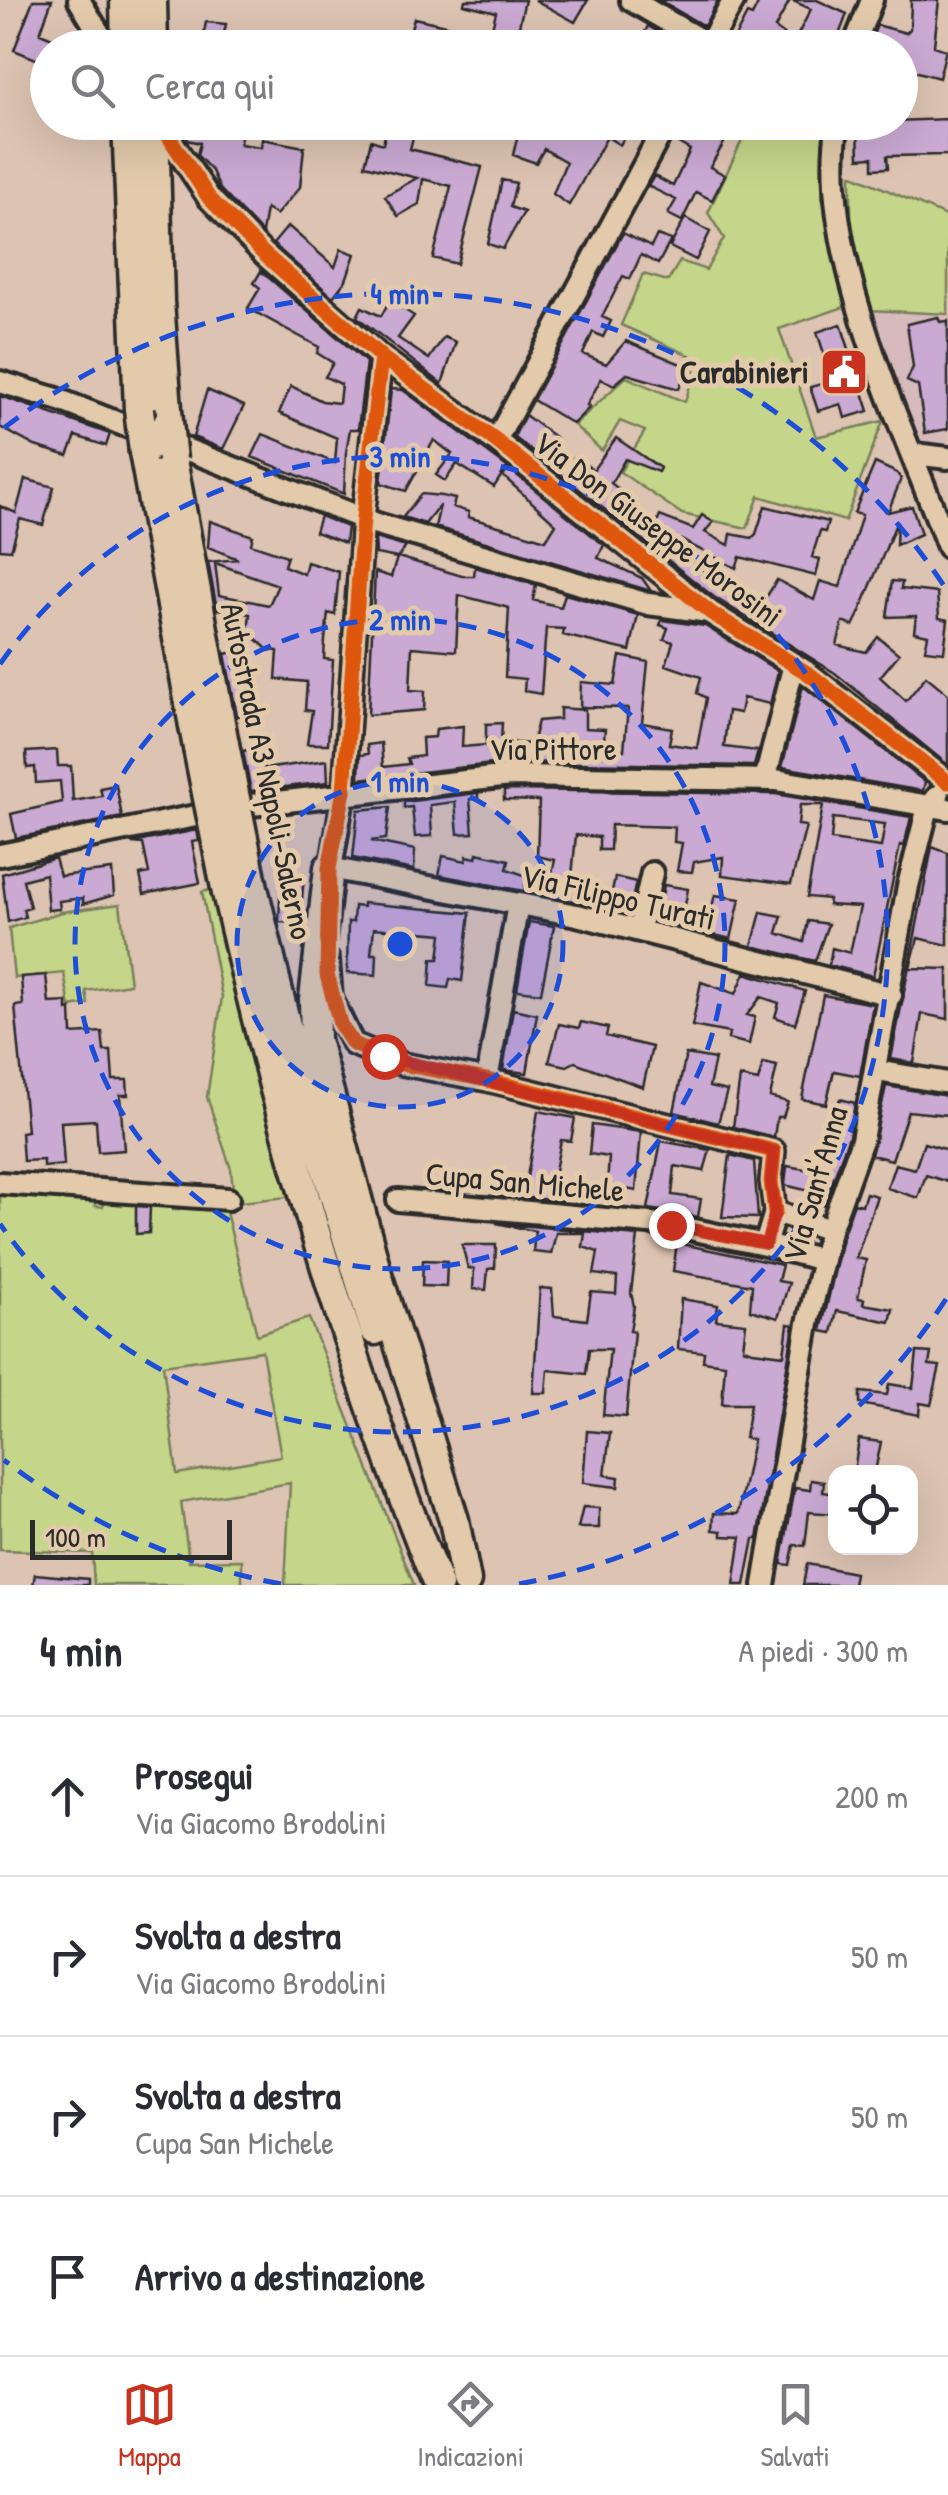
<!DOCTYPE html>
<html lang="it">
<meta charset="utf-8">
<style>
:root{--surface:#fff;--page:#f2f2f3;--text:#2b2b33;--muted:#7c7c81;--line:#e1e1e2;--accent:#c8321e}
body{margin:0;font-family:"Patrick Hand",sans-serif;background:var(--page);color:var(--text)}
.controls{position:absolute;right:30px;bottom:30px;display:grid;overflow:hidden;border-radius:20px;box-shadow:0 10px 40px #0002}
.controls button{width:90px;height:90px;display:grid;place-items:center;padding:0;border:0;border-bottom:2px solid var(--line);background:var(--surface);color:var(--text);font:50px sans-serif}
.scale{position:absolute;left:30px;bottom:25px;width:202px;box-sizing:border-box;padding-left:10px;border:5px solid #2b2b2b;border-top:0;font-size:28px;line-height:35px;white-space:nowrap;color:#2b2b2b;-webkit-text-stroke:8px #e2caaa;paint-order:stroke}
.stop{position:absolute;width:30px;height:30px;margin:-22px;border:8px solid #c8321e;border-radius:50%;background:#fff}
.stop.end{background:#c8321e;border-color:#fff;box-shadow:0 2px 10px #0008}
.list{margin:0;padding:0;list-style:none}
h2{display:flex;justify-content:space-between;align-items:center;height:130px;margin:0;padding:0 40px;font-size:42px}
h2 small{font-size:32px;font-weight:400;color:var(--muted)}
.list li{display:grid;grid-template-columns:65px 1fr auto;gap:30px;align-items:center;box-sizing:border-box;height:160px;padding:0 40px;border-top:2px solid var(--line)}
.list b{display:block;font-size:38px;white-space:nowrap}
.list p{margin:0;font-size:32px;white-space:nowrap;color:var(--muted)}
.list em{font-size:32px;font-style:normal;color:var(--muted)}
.icon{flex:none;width:55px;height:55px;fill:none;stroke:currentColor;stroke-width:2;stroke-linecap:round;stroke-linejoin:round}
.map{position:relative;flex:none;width:948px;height:1585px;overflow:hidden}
.search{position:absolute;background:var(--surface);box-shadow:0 10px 40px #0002;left:30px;right:30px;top:30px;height:110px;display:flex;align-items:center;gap:25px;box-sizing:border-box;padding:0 35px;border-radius:55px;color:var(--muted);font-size:38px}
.sheet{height:770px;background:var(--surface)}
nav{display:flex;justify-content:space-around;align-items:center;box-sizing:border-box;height:140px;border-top:2px solid var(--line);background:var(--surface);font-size:28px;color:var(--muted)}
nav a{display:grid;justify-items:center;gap:5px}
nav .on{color:var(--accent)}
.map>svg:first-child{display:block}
.built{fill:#d7bbbc}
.green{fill:#c5d589;stroke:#78805a;stroke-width:2.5;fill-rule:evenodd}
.building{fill:#caa9d3;stroke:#2b2b2b;stroke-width:2.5;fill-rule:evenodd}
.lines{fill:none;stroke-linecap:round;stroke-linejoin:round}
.minor-casing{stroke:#2b2b2b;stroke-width:28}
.highway-casing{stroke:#2b2b2b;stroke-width:35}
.minor{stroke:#e2caaa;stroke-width:20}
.highway{stroke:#e2caaa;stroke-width:28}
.highway-bridge-casing{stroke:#2b2b2b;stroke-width:35;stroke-linecap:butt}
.highway-bridge{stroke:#e2caaa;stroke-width:28}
.cycleway-casing{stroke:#e2caaa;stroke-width:21}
.cycleway{stroke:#df570e;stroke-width:15}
.route{stroke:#c8321e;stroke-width:12}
.ring{fill:none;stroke:#1d4ed8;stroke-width:5;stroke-dasharray:18 12}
.labels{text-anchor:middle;stroke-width:10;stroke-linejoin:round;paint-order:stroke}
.poi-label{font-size:32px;font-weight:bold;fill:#2b2b2b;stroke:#e2caaa;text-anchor:end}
.street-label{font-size:32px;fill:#2b2b2b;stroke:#e2caaa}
.centre{fill:#1d4ed8;stroke:#e2caaa;stroke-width:5}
.ring-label{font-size:30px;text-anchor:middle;font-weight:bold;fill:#1d4ed8;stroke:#e2caaa;stroke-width:10;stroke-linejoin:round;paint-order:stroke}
</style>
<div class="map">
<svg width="948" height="1585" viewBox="0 0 948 1585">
<rect width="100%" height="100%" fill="#ddc3b2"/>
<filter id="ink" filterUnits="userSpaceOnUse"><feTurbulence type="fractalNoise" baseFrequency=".01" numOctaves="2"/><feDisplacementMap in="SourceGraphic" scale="20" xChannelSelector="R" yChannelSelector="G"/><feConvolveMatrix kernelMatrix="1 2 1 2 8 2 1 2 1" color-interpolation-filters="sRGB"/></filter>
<g filter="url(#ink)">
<path class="built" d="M868,310l80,4v134l-23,3z"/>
<path class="green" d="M750,123h79l-7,74 28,108 -71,24 37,108 67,-16 -38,100 -86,-25 -12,32 -65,-14 -62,-42 25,-41 -25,-10 -18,30 -28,-26 52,-48 59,25 13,-43 -77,-34 22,-51 25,7 12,-20 26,9 18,-32 -16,-25z
M851,174l97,43v97l-80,-4 -17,-65z
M214,889l74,308 -47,5v-8l-8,-4 -2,-21 -24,-72 15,-100 -20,-105z
M120,904l10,80 -44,7 2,13 -18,3 -6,-34 -50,5 -5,-50 53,-16z
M0,1188l95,7v11l8,1 4,-11 62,3 4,11h6l3,-9 42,3 33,131 52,-17 105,267h-129l5,-102 -109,19 8,59 53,-1v25h-148l-2,-32 -92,-3zM262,1351l19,105 -104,18 -14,-109z"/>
<path class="building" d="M33,0h19l-12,33 35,14 -27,1v16l-34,-14z
M465,0h60l-11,48h-27l9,-36 -32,-8z
M535,0h53l-13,22z
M659,0h59l-14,26z
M760,0h30l-15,28 19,14 17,-33 -20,-9h26l30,14 -13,34h-89l-12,-7 14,-27 5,2z
M911,0h28l-5,46 12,4 -7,28 -39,-11v-19h-32l9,-23 29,8 4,-4z
M414,18l40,9 -7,21h-41z
M206,22l20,2 -5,24h-20z
M648,26l33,19 -1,3h-43z
M948,119v36l-61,1 1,12 -15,1v-12l-14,1 -1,-30h7v-6z
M388,122h29l-7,27 72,18 -25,97 -24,-6 18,-72 -28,-7 -4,25 -21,12 -13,-20 32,-18 -52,-13 6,-25 12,4z
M521,122h111l-12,23 -13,-8 -38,68 -16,-11 13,-32 -22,-13 -8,14 -23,-8z
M681,122h49l-6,12 4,2 -18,31 15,8 -13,25 -16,-8 -14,29 -14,-7 8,-14 -28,-14 6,-10 19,10 17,-36 -17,-10z
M189,130l52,5 -1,9 21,3 1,-8 42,8 -4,40 -24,28 -10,-6 -4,24 -42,-44 -8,-18 -15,-16 3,-12 -13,-3z
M502,180l14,3 -6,24 14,5 -21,37 -15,-5z
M685,218l25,14 -14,28 -26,-13z
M288,226l47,41 6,-18 14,5 -9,26 -13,17 -60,-53z
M623,233l28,14 6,-12 14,5 -13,24 -17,-9 -11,24 -7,-3 -21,41 9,4 -8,16 -10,-5 -10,22 23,10 20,-23 62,26 -9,22 -52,-15 -13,11 -13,-6 -14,26 3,2 -17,17 -40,-24z
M261,271l105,91 -8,67h-8l-4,24 -2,41 -92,-37 11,-23 72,29 2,-25 -58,-25 12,-27 31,15 17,2 2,-19 -16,-7 8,-14 -16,-10 2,-6 -71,-39 12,-20 -6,-5z
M390,300l24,16 -16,22 31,21 15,-22 12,5 -14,42 -85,-67 5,-10 19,9z
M938,317l2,5 8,-1v108l-23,4 -7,-47 -11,-5 6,-14 -6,-43z
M841,324l28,87 -24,7 -4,-14 -23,7 -8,-24 23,-6 -16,-49z
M391,389l12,1 104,77 -13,20 -37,-23 -12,17 -9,-6 16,-21 -18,-14 -28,51 -25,-8z
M207,390l37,16 -21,43 -30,-12z
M0,396l110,38 -4,12 -30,-10 -8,20 -33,-10 -35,-19z
M525,415l30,22 -7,10 16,13 12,-3 17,13 23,-32 44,30 -2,4 -33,-13 -14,24 21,17 -3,14 25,16 6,-14 33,13 9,-14 11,7 -8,10 24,13 2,-11 21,4 4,-4 9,-28 63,16 -3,10 -5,-1 -8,26 8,2 -4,17 -76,-19 -4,11 -55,-28 -7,11 86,56 17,-27 37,20 6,-19 20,6 22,-72 -8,-2 21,-50 22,10 4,6 -13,33 24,-6 9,28 -25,11 1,-24 -38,93 -6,12 -10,-4 -6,23 29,7 12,-15 21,17 -19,23 26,24 20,-25 22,18v71l-113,-92 -121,-76 -200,-160z
M508,468l96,77 -6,13 44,20 9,13 -216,-64 5,-22 -15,19 -22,-7 18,-23 21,2 13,3 -2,8 16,5 -1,5 78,23 10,-16 -53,-48z
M25,479l29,8 -11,38 -23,-6 -9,31 -11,-1v-43l16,7z
M320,516l27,11 -2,16 -30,-11z
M210,521l43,15 -2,8 36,12 -3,10 20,8 3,-12 32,10 -4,43 -7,-2 -3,27 -1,19 9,1 -5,84h-21l5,-33 -7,-1 2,-28 -31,-3 2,-28 -10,-1 -20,-19 2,-17 -33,-5 -9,-47 30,-3 -30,-12zM215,563l63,22 -9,20 -50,-10z
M375,538l31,9 -8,10 64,19h12l1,-9 61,18 -3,15 28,7 4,-13 73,21 -8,36 -67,-16 1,-6 -18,-1 -5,66 -17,-3 1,-12 -20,-2 4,-69 -50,-13 -3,56 -44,-4 -2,43 15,1 -1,19 -56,5 7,-143 16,5 6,-19 -21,-4z
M892,581l10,1 -1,7 36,4 2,25 9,2 -4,32 -19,-2 3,-15 -14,-3 2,-16 -29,1z
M662,620l43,6 73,45 -8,33 -27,-6 -3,15 -12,-2 -4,36 34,4 -4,15 -244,-4 -151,17 1,-24 8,-1 -1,-9 14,-2 2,24 26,-3 -2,-6 16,-2 -1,-18 13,-1 1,-8 27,-3 -1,21 24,-2v-21l16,-1 -1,19 31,2 6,-23 22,-2v-11l25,2v18l20,1 -2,21h21l4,-42 -48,-1 1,-25 34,3 5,-29 28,6 -6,61 30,5 -3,16 28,4 9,-50 -9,-5 4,-16 -35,-12 7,-23 -9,-3 4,-11 -8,-3z
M250,649l13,65 -26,2 -12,-62z
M803,686l122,96 -2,9 -141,-24z
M260,747l4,22 63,-9 1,22 -77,9 -8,-40z
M57,750l1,16h13l2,35 29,-5 -2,-8 16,-3 6,32 -106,21 -5,-24 51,-12 -2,-21 -24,2 -1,-16 -8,1 -1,-16z
M511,790l264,4 136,23 -7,29 -4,-1 -27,131 -44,-11 3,-17 18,5 10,-46 -32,-2 1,-6 -22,-2 16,-92h-23l-2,20 8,1 -15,58 -69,-9 1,-18 -29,5 -2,10 -15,-1 5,-28 -8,-1 1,-15 -64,-2 -1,25h-11v-13l-23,-2 -5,52 40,9 4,-19 21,5 -7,32 -82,-19 8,-35 -18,-4 2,-55 -35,-1v-9zM833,818l52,6 -4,23 -50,-7z
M478,793v5l-8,1 3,34 -15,1 -3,-32 -25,3 2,31 -17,1 -3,-30 -8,1v-6z
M390,807l-4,32 -15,2 44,9 -1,20 -61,-12 5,-48z
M197,830l2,11 -7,1 8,41 -56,11 -4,-19 9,-2 -6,-29 -11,-1z
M932,847l16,6v92l-30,-7 -8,30 38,1v50l-26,-5 -8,49 -23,-4z
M477,853l32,7 -2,9 20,7 -3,15 -85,-16 4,-19 23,5 1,-5 9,2z
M55,858l5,18 52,-6 2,25 -31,9v-6l-24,3 1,8 -12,1 -3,-36 -22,6 7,27 -7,2 2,8 -17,5 -6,-48z
M281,875l23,1 -4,47 -21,-1z
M664,885l24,4 -4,22 25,7 6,-23 25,4 -9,40 -74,-18z
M363,903l107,10 -8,68 -12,-2 -2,9 -18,-2 2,-27h7l3,-25 -68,-6 -3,26h6l-1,21 -29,-2 1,-51h5l1,-16 9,1z
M761,912l21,4 -5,17 27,9 4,-21 20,3 -13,37 -63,-15z
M529,922l25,4 -13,67 -24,-3z
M745,973l60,18 -10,33 -20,-7 4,-14 -18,-6 -14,18 8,2 -6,27 -21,-5 1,-6 -37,-7 9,-44 35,12z
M46,975l3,28 18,-1v8l4,-1 1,25 30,-2 2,19h7l2,29h14l1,15h-8l4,55 -26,2 -2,-32 -35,2 3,43 -21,2v-7l-20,1 -2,-29 6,-1 -12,-125 8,-1 -2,-28z
M823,995l50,9 -13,72 -26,-5 -8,33 -24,-5z
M513,1009l24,5 -10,59 -24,-3z
M581,1022l27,6 -2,8 46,11 -9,40 -68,-25 -8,4 -18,-4 10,-38 20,4z
M686,1054l29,5 -6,28 18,4 -9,32 -44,-11z
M763,1063l14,3 -7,31 18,5 -5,15h-6l-3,20 -41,-10 7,-50 18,4z
M886,1086l62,10v19l-40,-4 -16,49 -21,-5z
M840,1099l15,4 -6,33 -25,69 -17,-2 2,-12 -24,-6 2,-19 29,5 8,-37z
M538,1111l37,7 -4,23 -10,-1 -8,41 10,2 -2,18 -42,-4 7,-14z
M592,1125l49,7 -5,59 -29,-6 2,-28 -20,-3z
M661,1141l49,9 -6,21 -29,-5 -3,29 29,4 -3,18 -50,-8z
M924,1143l24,7v32l-22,-7 -8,23 -31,-10 8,-24 20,5z
M730,1155l24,6 4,57 -36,-1z
M866,1193l11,3 -21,62 10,2 -8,38 6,1 -1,5 30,5 -3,13 -53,-11 -5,22 -11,-2 22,-97 11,-31 8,2z
M136,1206l14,1 -1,26 -13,1z
M496,1223l142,13 -7,57 3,13 -4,25h4l-8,86 -23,-2 7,-66h-21l-3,25 -38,-4 -2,23h-13l7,-105 12,1 2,27 33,4 4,-28 25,2 1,-17 -23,-3 4,-22 -15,-5 2,-14h-29l-5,21 -18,-2 2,-21z
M677,1243l105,22 -4,16 11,2 -11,35 -28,-8 2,-25 -79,-14z
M462,1245h34l-1,23 -7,1 -2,21 -13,-1 1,-20 -6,-1z
M423,1260l24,1 -1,26 -24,-1z
M681,1299l37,6 -2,15 30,3 -3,25 10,3 31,4 4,-31 6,1 -36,214h-4l-9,46h-11l7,-48 -19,-1v-5l-9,-1 1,-17 24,1 15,-74 -8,-2 5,-34h-28l3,-40 -22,-3 1,-9 -26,-3z
M917,1352l14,1 -2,12 11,1 -9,39 -11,-2 -1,12 -59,-11v-12l27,3 2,-11 24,4z
M587,1431l23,2 -5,42 14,2 -1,10 -35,-4z
M859,1439l22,3 -6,30 -21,-1z
M811,1480l13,2 -1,10 13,2v20l-27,-2 -4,34 -11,-1 -4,20 -9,-1 14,-76 15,2z
M583,1507l16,1v20h-21z
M807,1564l48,9 -2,12h-50z
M35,1574l53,5v6h-55z"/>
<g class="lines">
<g class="minor-casing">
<path id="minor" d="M79,0l23,38
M631,0l78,45
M707,48l27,-48
M853,48l19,-48
M838,122c-23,127 66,306 110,425
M175,147l34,51 55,56 117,103 115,84 215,172 98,61 139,108
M0,382l57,17 320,125 271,80 62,8
M496,441l171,-319
M914,454l34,4
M765,780l29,-116
M0,855l251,-50 259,-29 266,4 172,29
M329,868l248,47 314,80
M329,881l15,-90 19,-273 18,-161
M639,930l13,-57
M328,960l3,39 22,45 49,20 85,16 287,71 -3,30 4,31
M877,1071l71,12
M487,1080l31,-176
M0,1183l228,16
M398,1200l273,25 94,20
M823,1260l-58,-15 10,-33 55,18
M764,1585l44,-262 22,-93 32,-90 46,-254 19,-75 11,-15"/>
</g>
<g class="highway-casing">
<path id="highway" d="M125,0l1,48
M152,0l1,48
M127,122l12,287
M154,122l5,180 9,120
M144,452l54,296
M172,460l52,284
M329,868l-15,131 1,41 62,234 77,246 12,61
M253,888l46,191 76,251
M227,893c53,235 120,468 211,692"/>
</g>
<use href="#minor" class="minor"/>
<use href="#highway" class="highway"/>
<g class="highway-bridge-casing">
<path id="highway-bridge" d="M139,409l5,43
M168,422l4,38
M224,744l29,144
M198,748l29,145"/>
</g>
<use href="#highway-bridge" class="highway-bridge"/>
<g class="cycleway-casing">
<path id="cycleway" d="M159,122l50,76 55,56 117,103 115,84 215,172 98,61 139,108
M381,357l-18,161 -19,273 -15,77 -2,107 13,49 13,20 49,20 85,16 287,71 -3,30 4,31"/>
</g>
<use href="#cycleway" class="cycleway"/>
</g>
</g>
<g class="lines" filter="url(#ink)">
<path class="route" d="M384,1056l390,95 -3,30 4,31 -9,32 -95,-19"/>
</g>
<circle cx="400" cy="944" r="163" fill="#1d4ed8" fill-opacity=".12"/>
<g class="ring">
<circle cx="400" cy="944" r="163"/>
<circle cx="400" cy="944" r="325"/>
<path d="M0 664A488 488 0 1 1 0 1224"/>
<path d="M946 1299A651 651 0 0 1 519 1584M281 1584A651 651 0 0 1 4 1460M4 428A651 651 0 0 1 946 589"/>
</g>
<defs>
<g id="civic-square" transform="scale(2.5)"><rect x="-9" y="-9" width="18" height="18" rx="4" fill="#c8321e" stroke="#e2caaa"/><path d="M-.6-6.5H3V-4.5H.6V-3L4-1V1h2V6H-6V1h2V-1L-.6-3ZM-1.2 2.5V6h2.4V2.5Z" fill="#fff"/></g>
</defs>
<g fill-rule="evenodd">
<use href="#civic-square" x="844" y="372"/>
</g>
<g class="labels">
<g class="poi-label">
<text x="809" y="383">Carabinieri</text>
</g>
<g class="street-label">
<text transform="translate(658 529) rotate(37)" y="11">Via Don Giuseppe Morosini</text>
<text x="553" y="760">Via Pittore</text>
<text transform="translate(267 771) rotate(78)" y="11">Autostrada A3 Napoli-Salerno</text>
<text transform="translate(618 897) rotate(13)" y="11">Via Filippo Turati</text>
<text transform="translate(525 1182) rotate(5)" y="11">Cupa San Michele</text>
<text transform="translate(815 1184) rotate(-74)" y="11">Via Sant'Anna</text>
</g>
</g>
<circle cx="400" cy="944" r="15" class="centre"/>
<g class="ring-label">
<text x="400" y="304">4 min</text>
<text x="400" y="467">3 min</text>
<text x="400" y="630">2 min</text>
<text x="400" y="792">1 min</text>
</g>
</svg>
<div class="controls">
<button><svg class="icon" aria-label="locate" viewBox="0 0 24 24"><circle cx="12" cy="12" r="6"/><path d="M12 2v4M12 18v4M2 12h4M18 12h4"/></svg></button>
</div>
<div class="scale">100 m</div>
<div class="stop" style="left:384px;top:1056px"></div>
<div class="stop end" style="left:671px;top:1225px"></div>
<div class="search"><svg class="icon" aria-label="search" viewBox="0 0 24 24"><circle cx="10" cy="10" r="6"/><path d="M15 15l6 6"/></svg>Cerca qui</div>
</div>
<section class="sheet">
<h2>4 min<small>A piedi · 300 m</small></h2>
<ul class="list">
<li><svg class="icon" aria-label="ahead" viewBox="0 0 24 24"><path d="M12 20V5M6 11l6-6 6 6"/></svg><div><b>Prosegui</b><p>Via Giacomo Brodolini</p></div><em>200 m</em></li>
<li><svg class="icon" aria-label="right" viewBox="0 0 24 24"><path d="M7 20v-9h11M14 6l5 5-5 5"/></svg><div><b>Svolta a destra</b><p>Via Giacomo Brodolini</p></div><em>50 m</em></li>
<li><svg class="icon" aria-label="right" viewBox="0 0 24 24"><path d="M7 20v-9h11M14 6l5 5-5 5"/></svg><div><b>Svolta a destra</b><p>Cupa San Michele</p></div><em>50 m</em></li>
<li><svg class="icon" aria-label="arrive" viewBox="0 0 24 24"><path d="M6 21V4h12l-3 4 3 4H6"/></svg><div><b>Arrivo a destinazione</b></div></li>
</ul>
</section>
<nav>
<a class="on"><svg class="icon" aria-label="map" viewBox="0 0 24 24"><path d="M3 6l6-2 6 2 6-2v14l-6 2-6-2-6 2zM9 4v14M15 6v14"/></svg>Mappa</a>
<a><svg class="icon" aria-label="directions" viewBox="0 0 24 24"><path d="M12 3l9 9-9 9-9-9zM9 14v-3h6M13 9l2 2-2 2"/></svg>Indicazioni</a>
<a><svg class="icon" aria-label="saved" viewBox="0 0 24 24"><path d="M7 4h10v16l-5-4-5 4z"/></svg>Salvati</a>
</nav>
